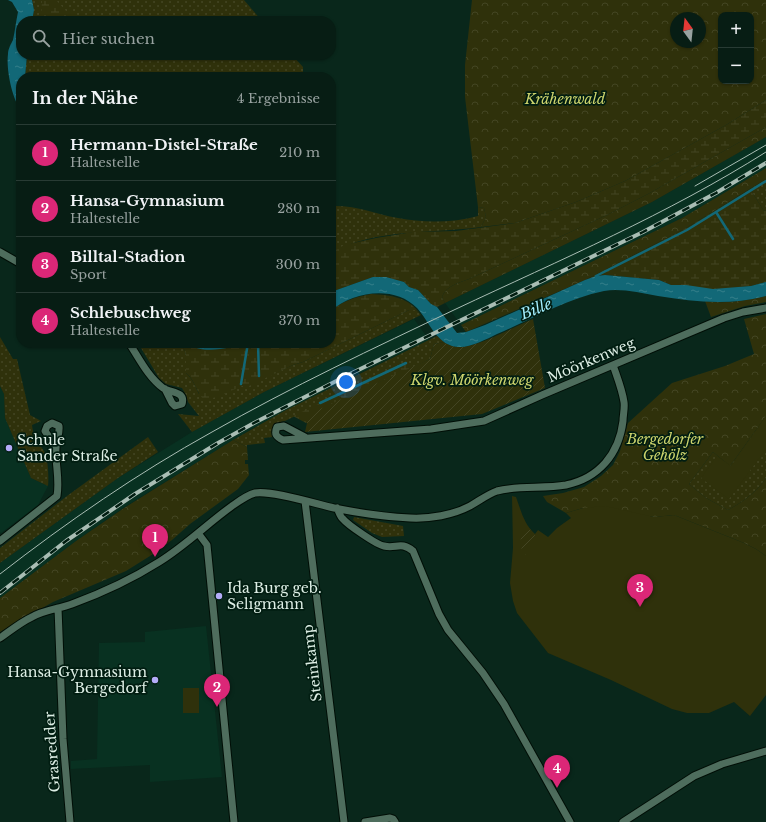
<!DOCTYPE html>
<html lang="de">
<meta charset="utf-8">
<style>
:root{--surface:#071d14;--page:#10261d;--text:#f1f3f6;--muted:#98a2a0;--line:#283b34;--accent:#db2777}
body{margin:0;font-family:"Libre Baskerville",serif;background:var(--page);color:var(--text)}
.controls{position:absolute;right:12px;top:12px;display:grid;overflow:hidden;border-radius:8px;box-shadow:0 1px 3px #0004}
.controls button{width:36px;height:36px;display:grid;place-items:center;padding:0;border:0;border-bottom:1px solid var(--line);background:var(--surface);color:var(--text);font:20px sans-serif}
.compass{position:absolute;left:670px;top:12px;width:36px;height:36px;border-radius:50%;background:var(--surface);box-shadow:0 1px 3px #0004;rotate:345deg}
.you{position:absolute;left:346px;top:382px;width:14px;height:14px;margin:-10px;border:3px solid #fff;border-radius:50%;background:#1a73e8;box-shadow:0 0 0 6px #1a73e833}
.badge{display:grid;place-items:center;width:26px;height:26px;border-radius:50%;background:var(--accent);color:#fff;font-size:13px;font-weight:700}
.pin{position:absolute;translate:-50% -33px;filter:drop-shadow(0 1px 2px #0008)}
.pin::after{content:'';position:absolute;top:21px;width:14px;height:12px;background:inherit;clip-path:polygon(0 0,100% 0,50% 100%)}
.list{margin:0;padding:0;list-style:none}
h2{display:flex;justify-content:space-between;align-items:center;height:52px;margin:0;padding:0 16px;font-size:17px}
h2 small{font-size:13px;font-weight:400;color:var(--muted)}
.list li{display:grid;grid-template-columns:26px 1fr auto;gap:12px;align-items:center;box-sizing:border-box;height:56px;padding:0 16px;border-top:1px solid var(--line)}
.list b{display:block;font-size:15px;white-space:nowrap}
.list p{margin:0;font-size:13px;white-space:nowrap;color:var(--muted)}
.list em{font-size:13px;font-style:normal;color:var(--muted)}
.icon{flex:none;width:22px;height:22px;fill:none;stroke:currentColor;stroke-width:2;stroke-linecap:round;stroke-linejoin:round}
.map{position:relative;flex:none;width:766px;height:822px;overflow:hidden}
.search{position:absolute;background:var(--surface);box-shadow:0 1px 3px #0004;left:16px;top:16px;width:320px;height:44px;display:flex;align-items:center;gap:10px;box-sizing:border-box;padding:0 14px;border-radius:16px;color:var(--muted);font-size:15px}
.panel{position:absolute;background:var(--surface);box-shadow:0 1px 3px #0004;left:16px;top:72px;width:320px;height:276px;border-radius:16px}
.map>svg:first-child{display:block}
.built{fill:#083121}
.grass{fill:url(#grass-dots)}
.forest{fill:url(#forest-crowns);fill-rule:evenodd}
.wetland{fill:url(#wetland-marsh)}
.park{fill:#2f310b}
.garden{fill:url(#garden-furrows)}
.water{fill:url(#water-ripples)}
.lines{fill:none;stroke-linecap:round;stroke-linejoin:round}
.stream{stroke:#126877;stroke-width:2.5}
.street-casing{stroke:#000e06;stroke-width:9}
.street{stroke:#4e6d5d;stroke-width:7}
.tram{stroke:#a9bdb4;stroke-width:1}
.rail-casing{stroke:#a9bdb4;stroke-width:4}
.rail{stroke:#011d11;stroke-width:2.5;stroke-dasharray:8;stroke-linecap:butt}
.poi-dot{fill:#b4acf9;stroke:#011d11;stroke-width:1.5}
.labels{text-anchor:middle;stroke-width:3.5;stroke-linejoin:round;paint-order:stroke}
.park-label{font-size:14px;font-style:italic;fill:#cdd46d;stroke:#011d11}
.street-label{font-size:14px;fill:#ddeee5;stroke:#011d11}
.poi-label{font-size:14px;fill:#ddeee5;stroke:#011d11;text-anchor:start}
.water-label{font-size:15px;font-style:italic;fill:#a3eefe;stroke:#011d11}
</style>
<div class="map">
<svg width="766" height="822" viewBox="0 0 766 822">
<defs>
<pattern id="grass-dots" width="8" height="8" patternUnits="userSpaceOnUse"><rect width="8" height="8" fill="#2f310b"/><path d="M2 2h.1M6 6h.1" fill="none" stroke="#434523" stroke-width="1.8" stroke-linecap="round"/></pattern>
<pattern id="forest-crowns" width="20" height="18" patternUnits="userSpaceOnUse"><rect width="20" height="18" fill="#2f310b"/><path d="M2 6a3 3 0 1 1 6 0M12 15a3 3 0 1 1 6 0" fill="none" stroke="#434523"/></pattern>
<pattern id="wetland-marsh" width="20" height="14" patternUnits="userSpaceOnUse"><rect width="20" height="14" fill="#2f310b"/><path d="M1 5h8M5 5V1M11 12h8M15 12V8" fill="none" stroke="#434523"/></pattern>
<pattern id="garden-furrows" width="10" height="10" patternUnits="userSpaceOnUse"><rect width="10" height="10" fill="#2f310b"/><path d="M-1 1l2-2M0 10L10 0M9 11l2-2" fill="none" stroke="#434523"/></pattern>
<pattern id="water-ripples" width="26" height="14" patternUnits="userSpaceOnUse"><rect width="26" height="14" fill="#126877"/><path d="M2 4q2-2 4 0t4 0M15 11q2-2 4 0t4 0" fill="none" stroke="#347e8a"/></pattern>
</defs>
<rect width="100%" height="100%" fill="#09271b"/>
<path class="built" d="M766,137v31l-84,50 -221,107 -16,-22 207,-101z
M414,319l15,21 -80,38 -94,49 -22,13 -110,68 -47,33 -76,57v-35l118,-85 74,-46 72,-40z
M0,386l4,8 1,24 26,60 17,8 -10,19 -37,28 -1,-1z
M206,626l16,151 -72,5v-17l-79,4v-8l26,-2 2,-116 46,-1v-10z"/>
<path class="grass" d="M32,0h212l18,21h-230l2,-11z
M27,55h265l11,12v10h-278z
M766,179v31l-2,1 -14,-22z
M331,206c26,-1 43,8 67,12 25,5 55,5 80,-2v-9l6,1 2,9 -5,10c-48,7 -107,1 -150,26z
M409,310h7l5,5 -157,77 -72,40 -14,-18 21,2 -11,-14 -2,-7 -4,-7 -16,-4 -7,-6 -21,-35h44l4,12v18c7,6 9,13 13,21l38,-21 31,3 25,-11 10,-3z
M437,336l7,6 -10,2 -4,15 -20,10 -5,-6 -120,58c-10,1 -15,7 -13,16l-8,1 1,5 -18,2v2l-14,-7 53,-30z
M0,337l13,22h4l13,56 11,6 -9,4c2,15 5,15 12,26 4,6 5,27 4,35l-17,-8 -26,-60 -1,-24 -4,-8z
M766,416v62c-9,14 -24,24 -38,32l-22,-12 -17,-14 24,-32 17,14z
M148,437l10,15 -40,26 -118,85v-15l67,-52z
M354,517l49,9 1,10 -22,1 -10,-4 -19,-13z"/>
<path class="forest" d="M472,0h294v100l-40,25 -101,56 -49,21 -61,21 -34,4 5,-10 -2,-9 -6,-1 -13,-110v-32zM721,15h30v66h-30zM676,18h24v24h-24z
M766,127v10l-114,65 -207,101 -3,-6c4,-11 16,-14 27,-18l138,-64 41,-21z
M766,168v11l-80,49 -101,52 -119,52 -5,-7 221,-107z
M766,296v6l-21,4 -34,11 -6,-16c20,3 41,0 61,-5z
M766,314v102l-36,50 -17,-14 -24,32 17,14 22,12c14,-8 29,-18 38,-32v78l-10,-7 -12,-6 -70,-28 -19,2 -72,-9 -17,5 -19,-11 -4,-6 20,-3 21,-6 17,-11 12,-11 7,-14 8,-28 44,-40 53,-17 29,-12 -10,-35z
M233,440l14,7 1,13h-3v4h3l1,11 -11,14 -48,35 -18,16 -22,16 -24,15 -73,31 -53,30v-34l76,-57 48,-33z"/>
<path class="wetland" d="M42,0h14l10,11 14,6 2,4h-41z
M766,100v27l-118,67 -41,21 -138,64c-11,4 -23,7 -27,18l3,6 -8,4 -6,-3 -13,-14 -9,-3 -5,-5 -31,-5 -42,15v-39l13,-8 32,-7 37,-6 43,-1 59,-8 61,-21 49,-21 101,-56z
M750,189l14,22 2,-1v72l-15,4 -38,4 -42,-5 -12,-5 -54,-5 -9,1 -11,4 101,-52z
M371,294c20,1 38,3 50,21l-5,-5h-7l-106,52 -10,3 -44,21h-7l-25,11 -13,3c-8,-8 -9,-20 -18,-27v-18l-4,-12h5l8,5 10,1 24,-1 20,-5h82v-32c11,-10 25,-14 40,-17z
M406,363l4,6 -41,18 -20,28 -43,8 -13,-7z"/>
<path class="park" d="M766,416v33l-37,50 -28,-21 16,-22 14,10z
M512,496l4,1c5,14 8,27 19,37l3,-4 10,7 9,-9 14,-10 -5,-5 17,-5 22,-2 49,11 20,-2 70,28 12,6 10,7v139l-16,21 -16,-14 -25,11h-22l-15,-4 -61,-29 -63,-27 -31,-40 -4,-12 -3,-18 3,-35z
M183,688h16v25h-16z"/>
<path class="garden" d="M533,319l12,69 -63,26 -177,18 4,-18 121,-55 4,-15 10,-2c5,3 12,6 18,5 20,-2 51,-20 71,-28z
M528,527l7,8 -10,20 -3,-1 -2,-23z"/>
<path class="water" d="M8,0h24l2,10 -2,11h-11v34h6l-2,22h-4v34c-9,-13 -15,-41 -13,-57 0,-5 3,-10 5,-14 2,-9 3,-19 5,-28l-6,-10z
M605,275l54,5 12,5h15l27,4 38,-3 15,-4v14c-36,10 -72,6 -108,0 -18,-3 -37,-8 -54,-5 -38,8 -72,28 -107,43 -10,5 -26,13 -37,13 -23,0 -30,-25 -43,-39 -22,-23 -64,-17 -86,3v-19l42,-15h13l18,5 5,5 9,3 13,14 6,3 20,26 9,-1 19,-7 100,-45 11,-4z
M187,343h62c-18,4 -46,13 -62,0z"/>
<g class="lines">
<path class="stream" d="M716,212l17,27
M597,279l-1,-3 91,-46 79,-49
M258,343l1,33
M241,384l7,-41
M320,403l86,-40"/>
<g class="street-casing">
<path id="street" d="M0,252l21,12
M129,343c10,15 19,34 34,45 7,5 23,3 19,16l-7,2 -3,-3 -7,-14
M305,437l-21,-11 -7,1c-3,7 -1,10 6,13l148,-11 53,-8 58,-26 182,-77 19,-6 23,-4
M305,501l39,321
M337,508c2,4 3,9 6,11 5,6 34,26 41,27 12,3 17,-5 29,5l26,63 9,16 35,43 21,31 66,118
M198,533l9,12 27,277
M0,541l57,-45c3,-17 -2,-32 -1,-48 0,-8 4,-13 3,-22l-7,-3 -5,3 -2,5 11,16
M58,608l5,131 7,83
M0,638c10,-7 21,-16 32,-21 12,-7 27,-8 40,-13 30,-11 60,-25 87,-42 26,-16 48,-38 73,-56 7,-5 15,-11 23,-13 17,-3 61,11 79,15 25,5 51,9 76,10 20,1 43,-3 60,-12 9,-5 18,-12 27,-15 22,-6 46,-2 69,-6 33,-7 53,-31 57,-64 0,-6 2,-13 1,-19 -2,-13 -7,-25 -11,-37
M365,822l25,-4 3,1 2,3
M623,822l71,-46 28,-12 44,-13"/>
</g>
<use href="#street" class="street"/>
<path class="tram" d="M695,186l71,-41
M0,574c67,-52 138,-101 212,-142 79,-45 162,-84 244,-123 104,-49 212,-95 310,-157"/>
<g class="rail-casing">
<path id="rail" d="M0,593l66,-52 69,-47 83,-51 36,-20 96,-49 293,-142 73,-39 50,-30"/>
</g>
<use href="#rail" class="rail"/>
</g>
<g class="poi-dot">
<circle cx="9" cy="448" r="4"/>
<circle cx="219" cy="596" r="4"/>
<circle cx="155" cy="680" r="4"/>
</g>
<g class="labels">
<g class="park-label">
<text x="565" y="104">Krähenwald</text>
<text x="472" y="385">Klgv. Möörkenweg</text>
<text x="665" y="444">Bergedorfer<tspan x="665" dy="16">Gehölz</tspan></text>
</g>
<g class="street-label">
<text transform="translate(591 360) rotate(-23)" y="5">Möörkenweg</text>
<text transform="translate(312 663) rotate(-97)" y="5">Steinkamp</text>
<text transform="translate(52 752) rotate(-94)" y="5">Grasredder</text>
</g>
<g class="poi-label">
<text x="17" y="445">Schule<tspan x="17" dy="16">Sander Straße</tspan></text>
<text x="227" y="593">Ida Burg geb.<tspan x="227" dy="16">Seligmann</tspan></text>
<text x="147" y="677" text-anchor="end">Hansa-Gymnasium<tspan x="147" dy="16">Bergedorf</tspan></text>
</g>
<g class="water-label">
<text transform="translate(536 309) rotate(-22)" y="5">Bille</text>
</g>
</g>
</svg>
<div class="controls">
<button>+</button>
<button>−</button>
</div>
<svg class="compass" viewBox="-18 -18 36 36"><path d="M0-13l5 13h-10z" fill="#e53935"/><path d="M0 13l5-13h-10z" fill="#98a2a0"/></svg>
<div class="you"></div>
<div class="pin badge" style="left:155px;top:557px">1</div>
<div class="pin badge" style="left:217px;top:707px">2</div>
<div class="pin badge" style="left:640px;top:607px">3</div>
<div class="pin badge" style="left:557px;top:788px">4</div>
<div class="search"><svg class="icon" aria-label="search" viewBox="0 0 24 24"><circle cx="10" cy="10" r="6"/><path d="M15 15l6 6"/></svg>Hier suchen</div>
<section class="panel">
<h2>In der Nähe<small>4 Ergebnisse</small></h2>
<ul class="list">
<li><span class="badge">1</span><div><b>Hermann-Distel-Straße</b><p>Haltestelle</p></div><em>210 m</em></li>
<li><span class="badge">2</span><div><b>Hansa-Gymnasium</b><p>Haltestelle</p></div><em>280 m</em></li>
<li><span class="badge">3</span><div><b>Billtal-Stadion</b><p>Sport</p></div><em>300 m</em></li>
<li><span class="badge">4</span><div><b>Schlebuschweg</b><p>Haltestelle</p></div><em>370 m</em></li>
</ul>
</section>
</div>
